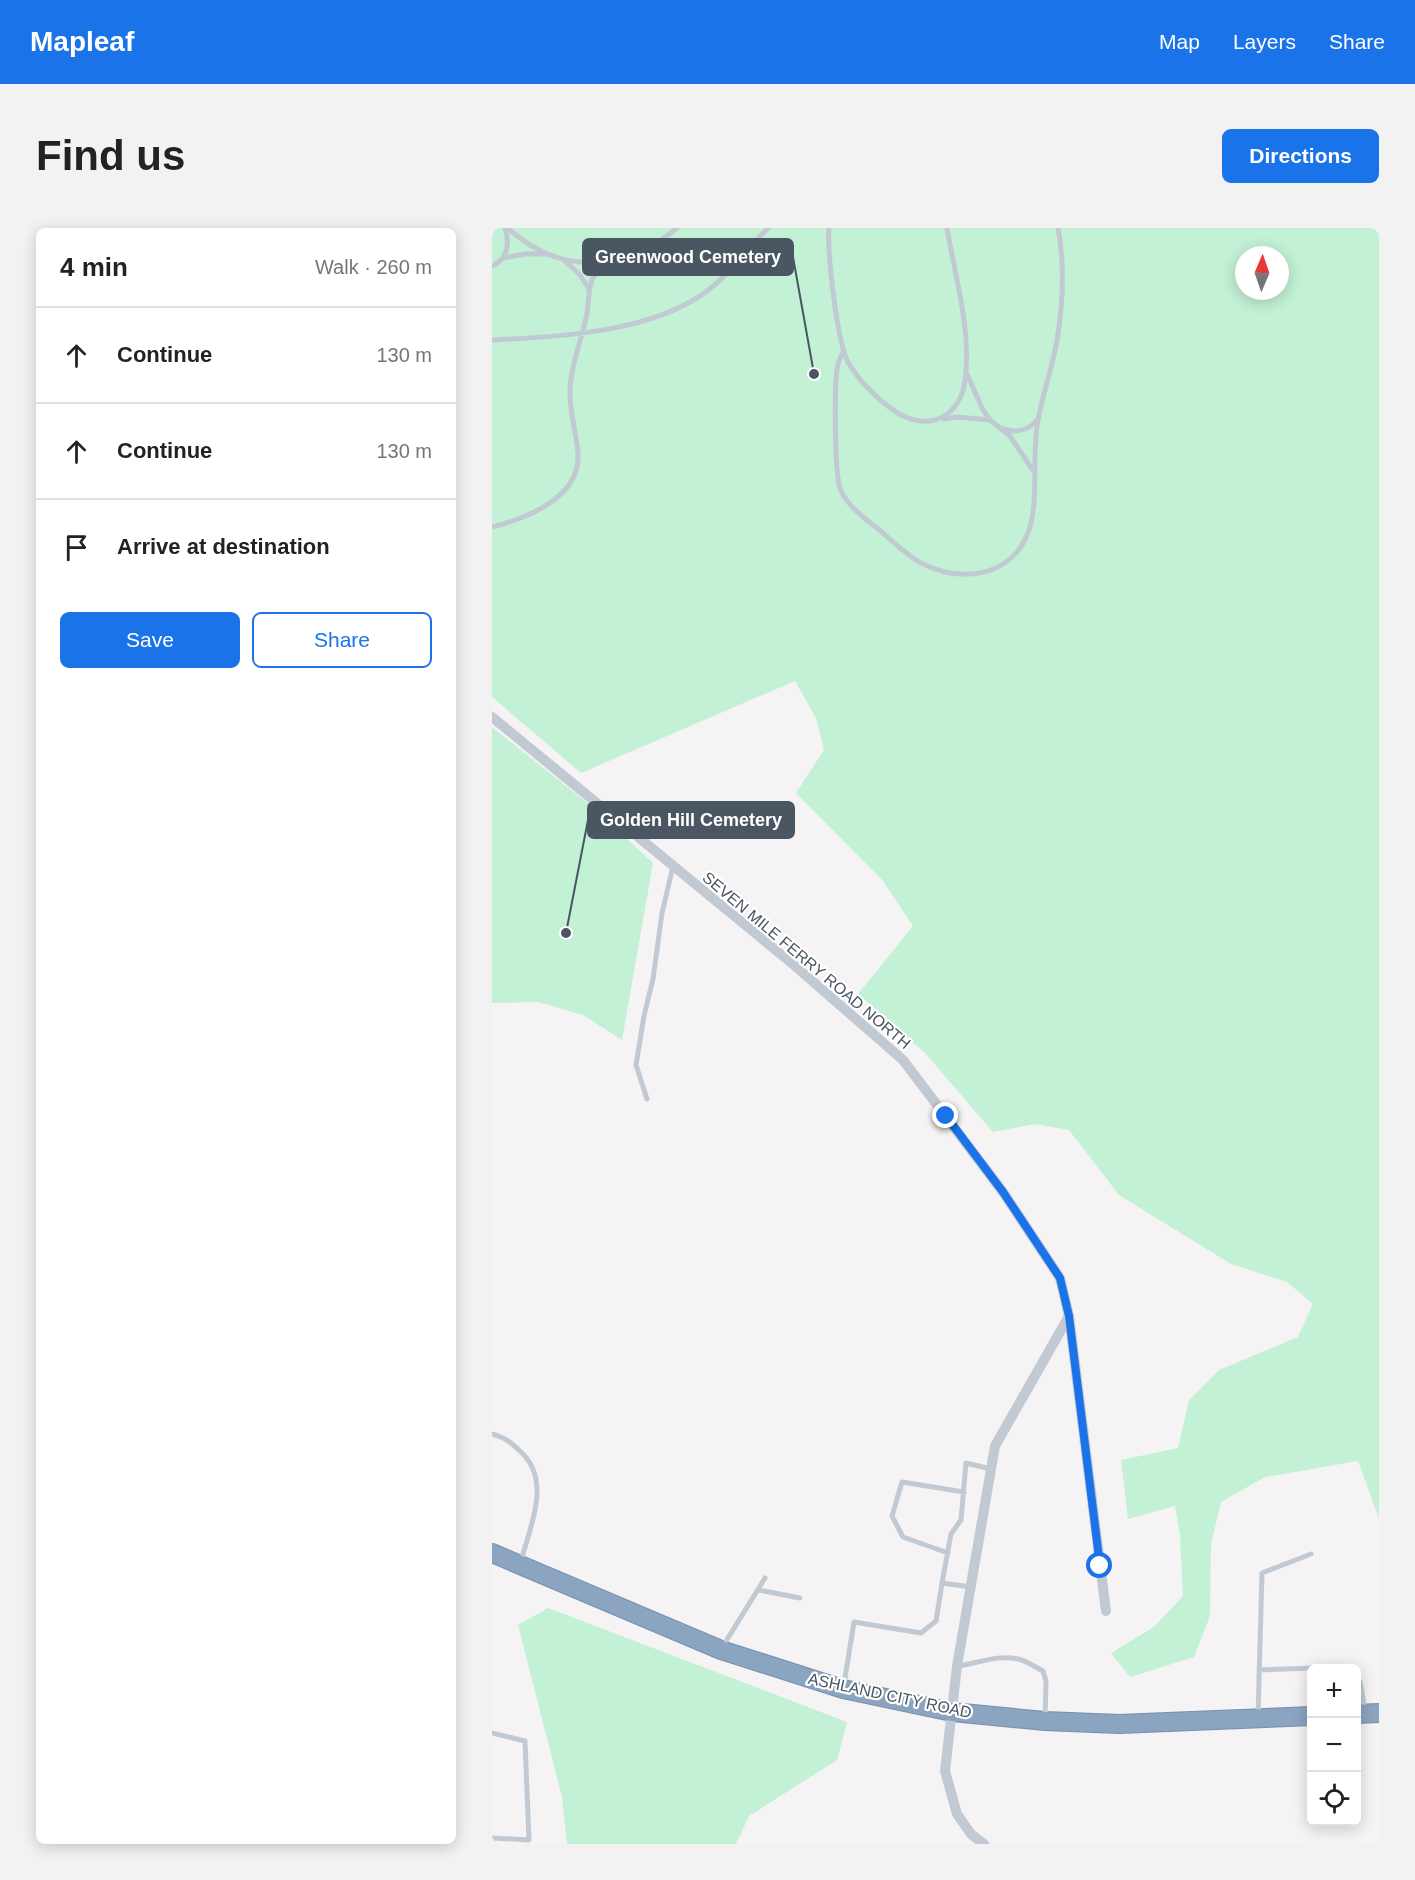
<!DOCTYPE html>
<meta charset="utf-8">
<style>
:root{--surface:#fff;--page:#f2f2f2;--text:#222;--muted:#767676;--line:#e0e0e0;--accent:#1a73e8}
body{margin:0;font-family:Arial,sans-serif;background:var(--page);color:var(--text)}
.controls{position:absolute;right:18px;bottom:18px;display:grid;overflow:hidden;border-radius:9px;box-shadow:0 3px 15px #0003}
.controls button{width:54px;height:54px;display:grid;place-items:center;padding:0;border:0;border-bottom:2px solid var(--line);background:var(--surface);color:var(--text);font:30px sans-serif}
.compass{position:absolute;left:743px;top:18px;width:54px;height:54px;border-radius:50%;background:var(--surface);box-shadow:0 3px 15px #0003;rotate:2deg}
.stop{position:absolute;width:18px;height:18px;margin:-14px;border:4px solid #1a73e8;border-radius:50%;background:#fff}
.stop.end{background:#1a73e8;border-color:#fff;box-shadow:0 2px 6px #0008}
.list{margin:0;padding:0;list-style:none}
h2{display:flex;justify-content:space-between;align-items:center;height:78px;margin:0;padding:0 24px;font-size:26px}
h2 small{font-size:20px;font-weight:400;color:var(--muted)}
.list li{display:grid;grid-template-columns:39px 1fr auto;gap:18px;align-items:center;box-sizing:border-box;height:96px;padding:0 24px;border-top:2px solid var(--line)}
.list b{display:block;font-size:22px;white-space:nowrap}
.list em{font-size:20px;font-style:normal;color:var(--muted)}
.actions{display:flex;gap:12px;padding:18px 24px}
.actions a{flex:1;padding:14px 0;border:2px solid var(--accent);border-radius:9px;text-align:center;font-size:21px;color:var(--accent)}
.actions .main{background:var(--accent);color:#fff}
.icon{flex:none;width:33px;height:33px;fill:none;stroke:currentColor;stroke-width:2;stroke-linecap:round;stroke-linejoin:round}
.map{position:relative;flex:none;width:887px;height:1616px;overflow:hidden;border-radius:9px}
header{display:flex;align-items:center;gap:36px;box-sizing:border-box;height:84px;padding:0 30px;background:var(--accent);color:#fff}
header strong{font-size:28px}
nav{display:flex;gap:33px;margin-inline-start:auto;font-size:21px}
.intro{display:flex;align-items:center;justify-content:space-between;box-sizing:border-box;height:144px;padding:0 36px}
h1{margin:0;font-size:42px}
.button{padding:15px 27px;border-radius:9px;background:var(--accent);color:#fff;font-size:21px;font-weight:700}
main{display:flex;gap:36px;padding:0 36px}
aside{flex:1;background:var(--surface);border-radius:9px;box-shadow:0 3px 15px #0003}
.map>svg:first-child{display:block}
.green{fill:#c3f1d5;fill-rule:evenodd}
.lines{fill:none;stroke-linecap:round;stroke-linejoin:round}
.highway-casing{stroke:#7690ad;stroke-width:20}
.lane{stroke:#c1cad2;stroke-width:5}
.street{stroke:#c1cad2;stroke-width:10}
.highway{stroke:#8ba5c1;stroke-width:18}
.route{stroke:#1a73e8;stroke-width:8}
.labels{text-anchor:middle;stroke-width:4.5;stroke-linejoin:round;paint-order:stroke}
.street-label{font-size:16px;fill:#4a5661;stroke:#fff}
.leader{fill:none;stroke:#4a5661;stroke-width:2}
.callout-dot{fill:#4a5661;stroke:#fff;stroke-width:2}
.callout{fill:#4a5661;stroke:#4a5661;stroke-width:2}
.callout-label{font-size:18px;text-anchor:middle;font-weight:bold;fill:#fff}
</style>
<header>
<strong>Mapleaf</strong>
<nav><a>Map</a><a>Layers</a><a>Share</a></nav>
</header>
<div class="intro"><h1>Find us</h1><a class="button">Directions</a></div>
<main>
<aside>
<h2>4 min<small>Walk · 260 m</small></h2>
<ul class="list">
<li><svg class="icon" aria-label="ahead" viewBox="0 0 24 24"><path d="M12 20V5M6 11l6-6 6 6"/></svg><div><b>Continue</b></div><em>130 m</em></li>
<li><svg class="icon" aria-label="ahead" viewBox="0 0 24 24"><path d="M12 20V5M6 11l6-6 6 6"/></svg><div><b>Continue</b></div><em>130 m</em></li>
<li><svg class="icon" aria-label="arrive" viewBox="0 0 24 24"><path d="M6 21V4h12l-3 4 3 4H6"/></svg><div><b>Arrive at destination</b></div></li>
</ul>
<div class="actions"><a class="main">Save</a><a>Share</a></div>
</aside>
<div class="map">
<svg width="887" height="1616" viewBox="0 0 887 1616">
<rect width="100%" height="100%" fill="#f5f3f3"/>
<path class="green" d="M0,0h887v1291l-21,-58 -93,16 -44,25 -10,42 -1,72 -16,41 -64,20 -19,-24 43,-26 29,-31 -3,-61 -5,-29 -47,13 -7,-59 57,-12 11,-48 30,-30 79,-33 15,-33 -26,-22 -56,-18 -112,-69 -50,-65 -34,-6 -42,8 -68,-79 -67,-59 55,-68 -30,-45 -87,-88 28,-43 -8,-32 -21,-37 -214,92 -89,-76zM752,27h36v36h-36z
M0,499l103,82 58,54 -31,177 -39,-25 -45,-13 -46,1z
M56,1380l299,114 -10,38 -88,56 -13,28h-169l-5,-47 -44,-172z"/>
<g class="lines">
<g class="highway-casing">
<path id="highway" d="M0,1325l229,97 122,39 109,23 93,9 74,3 193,-8
M864,1486l23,-1"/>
</g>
<path class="lane" d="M16,0c52,48 116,44 169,0
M337,0c-2,24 8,114 19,134 10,19 42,51 63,57 29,9 50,-10 54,-38 7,-50 -10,-104 -18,-153
M11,30l22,-4h21
M72,32l16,15 9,14
M0,38c16,-7 18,-23 13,-38
M0,112c68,-3 165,-8 219,-52 21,-17 38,-41 57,-60
M351,124c-2,4 -4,8 -5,12 -4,17 -4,112 3,127 9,18 26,29 41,41 12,11 25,23 39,31 39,20 89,15 107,-30 12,-32 3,-78 10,-113 5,-27 14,-52 19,-79 6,-37 8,-76 1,-113
M475,146l16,36 7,10 20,16 22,33
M452,191l14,-2 32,3
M511,201c13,4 25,2 34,-9
M0,299c36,-9 89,-30 86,-74 -2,-22 -9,-42 -8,-64 1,-25 11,-47 16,-71 6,-26 -3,-39 23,-56
M155,871l-11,-34 8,-49 9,-37 9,-66 11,-47
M0,1206c14,4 20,9 31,20 28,29 7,73 -2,107
M456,1325l-45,-16 -11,-21 10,-34 62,10
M450,1355l9,-49 10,-14 5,-57 25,6
M267,1362l41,8
M231,1418l42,-68
M465,1438c20,-2 40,-12 61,-7 9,2 17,8 25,12l3,10 -1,36
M767,1442l86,-3 2,1
M864,1450l4,4 5,28
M352,1456l10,-62 67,11 15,-12 6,-38 29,4
M766,1488l4,-143 49,-19
M0,1505l33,8 4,99 -37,-2"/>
<path class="street" d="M0,489l302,248 109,95 100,132 57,86 9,38 37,295
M492,1616l-13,-10 -14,-20 -12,-43 12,-105 38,-220 74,-130"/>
<use href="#highway" class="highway"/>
</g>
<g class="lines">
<path class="route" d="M454,888l57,76 57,86 9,38 31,250"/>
</g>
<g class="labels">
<g class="street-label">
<text transform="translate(315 732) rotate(40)" y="6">SEVEN MILE FERRY ROAD NORTH</text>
<text transform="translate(398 1467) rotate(12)" y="6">ASHLAND CITY ROAD</text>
</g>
</g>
<path class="leader" d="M322 146L301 29M74 705L96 592"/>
<g class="callout-dot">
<circle cx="322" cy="146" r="6"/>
<circle cx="74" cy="705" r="6"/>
</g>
<g class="callout">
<rect x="91" y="11" width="210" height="36" rx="6"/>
<rect x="96" y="574" width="206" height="36" rx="6"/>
</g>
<g class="callout-label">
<text x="196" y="35">Greenwood Cemetery</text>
<text x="199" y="598">Golden Hill Cemetery</text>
</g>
</svg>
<div class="controls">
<button>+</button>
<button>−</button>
<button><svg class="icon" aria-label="locate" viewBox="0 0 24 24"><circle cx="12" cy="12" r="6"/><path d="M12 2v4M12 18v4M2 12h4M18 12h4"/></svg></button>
</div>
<svg class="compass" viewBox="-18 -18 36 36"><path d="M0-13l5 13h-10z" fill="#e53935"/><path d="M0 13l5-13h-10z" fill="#767676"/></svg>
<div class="stop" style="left:608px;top:1338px"></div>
<div class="stop end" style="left:454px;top:888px"></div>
</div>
</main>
